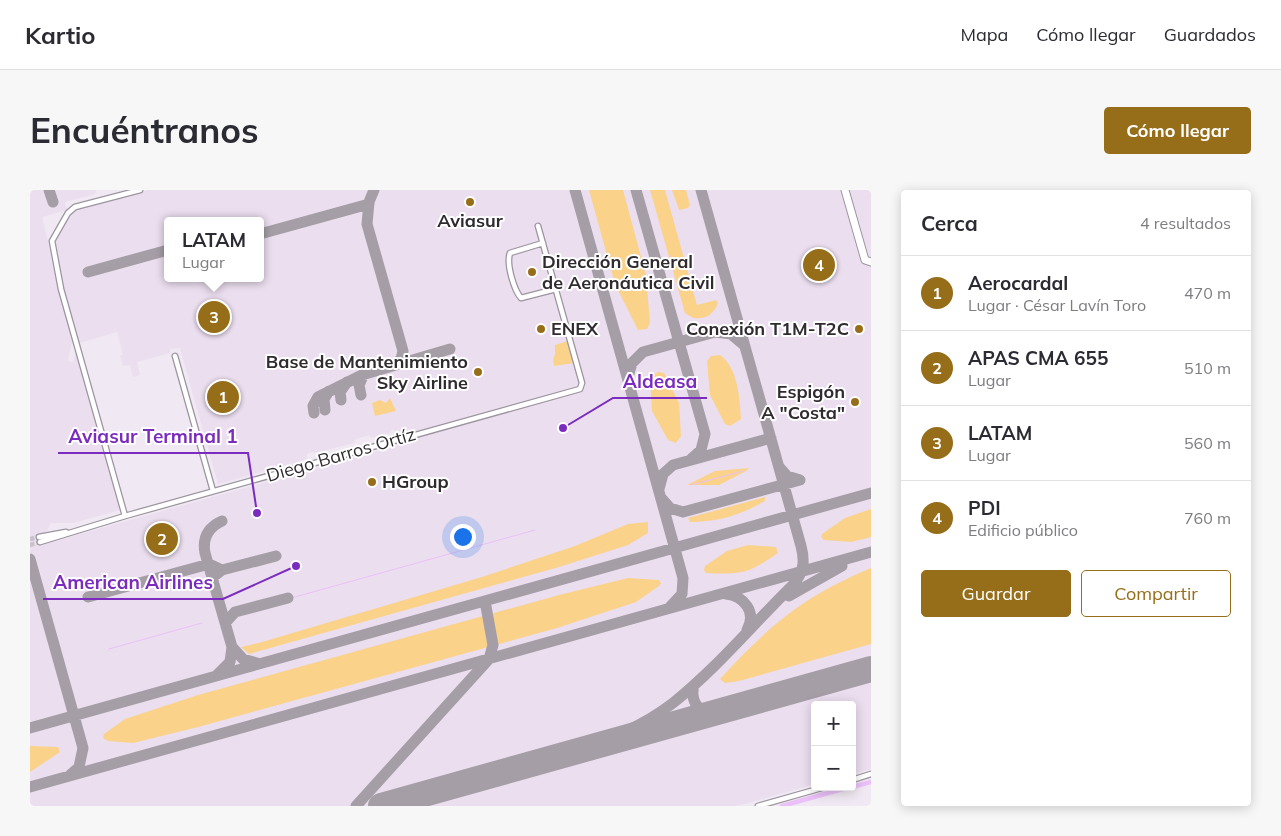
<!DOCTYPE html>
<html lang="es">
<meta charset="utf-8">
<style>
:root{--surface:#fff;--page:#f7f7f7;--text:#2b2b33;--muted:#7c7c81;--line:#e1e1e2;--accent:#966e19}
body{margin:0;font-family:Mulish,sans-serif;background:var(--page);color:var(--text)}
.controls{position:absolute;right:15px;bottom:15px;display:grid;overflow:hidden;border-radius:5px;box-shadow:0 2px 12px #0003}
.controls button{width:45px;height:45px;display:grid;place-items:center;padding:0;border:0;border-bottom:1px solid var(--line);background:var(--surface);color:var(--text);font:25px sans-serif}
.you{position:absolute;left:432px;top:346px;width:18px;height:18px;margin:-12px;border:4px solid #fff;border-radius:50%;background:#1a73e8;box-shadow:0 0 0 8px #1a73e833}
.badge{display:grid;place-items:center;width:32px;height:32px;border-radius:50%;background:var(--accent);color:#fff;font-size:16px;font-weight:700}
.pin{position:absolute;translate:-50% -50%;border:2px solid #fff;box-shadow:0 1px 5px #0006}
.popup{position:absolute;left:134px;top:27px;width:100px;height:65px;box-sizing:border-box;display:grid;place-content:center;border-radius:5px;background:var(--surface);filter:drop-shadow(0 1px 4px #0005);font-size:16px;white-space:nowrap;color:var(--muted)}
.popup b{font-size:19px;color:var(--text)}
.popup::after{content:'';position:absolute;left:50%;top:100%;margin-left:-10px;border:10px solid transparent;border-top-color:var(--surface)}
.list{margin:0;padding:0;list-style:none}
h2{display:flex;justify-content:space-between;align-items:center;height:65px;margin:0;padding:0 20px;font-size:21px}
h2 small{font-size:16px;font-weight:400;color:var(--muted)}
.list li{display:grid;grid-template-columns:32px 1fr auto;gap:15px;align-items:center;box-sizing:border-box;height:75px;padding:0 20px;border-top:1px solid var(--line)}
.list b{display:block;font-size:19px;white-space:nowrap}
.list p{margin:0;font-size:16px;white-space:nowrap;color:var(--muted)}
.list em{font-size:16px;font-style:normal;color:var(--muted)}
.actions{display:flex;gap:10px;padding:15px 20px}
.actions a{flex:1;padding:11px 0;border:1px solid var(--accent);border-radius:5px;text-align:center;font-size:18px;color:var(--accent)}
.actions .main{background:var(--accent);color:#fff}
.map{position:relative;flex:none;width:841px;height:616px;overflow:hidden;border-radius:5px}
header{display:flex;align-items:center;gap:30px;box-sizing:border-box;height:70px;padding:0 25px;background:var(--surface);border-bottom:1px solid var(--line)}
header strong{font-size:24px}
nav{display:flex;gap:28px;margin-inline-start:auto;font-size:18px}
.intro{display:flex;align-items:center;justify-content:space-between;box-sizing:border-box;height:120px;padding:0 30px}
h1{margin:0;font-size:35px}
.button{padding:12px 22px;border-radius:5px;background:var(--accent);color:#fff;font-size:18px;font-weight:700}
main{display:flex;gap:30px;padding:0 30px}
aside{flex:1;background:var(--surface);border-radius:5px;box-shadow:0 2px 12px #0003}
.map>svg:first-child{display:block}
.built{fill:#ebdeef;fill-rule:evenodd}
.green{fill:#fbd28a}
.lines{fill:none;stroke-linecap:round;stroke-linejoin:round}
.stream{stroke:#ebc0f8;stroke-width:1}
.canal{stroke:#ebc0f8;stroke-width:4.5}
.taxiway{stroke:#a59ea6;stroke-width:11}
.runway{stroke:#a59ea6;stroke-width:26}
.minor-tunnel{stroke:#c9c2cb;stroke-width:4.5;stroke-dasharray:4.5 2;stroke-linecap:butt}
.minor-casing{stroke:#9c959f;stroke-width:7}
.trunk-casing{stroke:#9c959f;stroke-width:9}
.minor{stroke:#fff;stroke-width:4.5}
.trunk{stroke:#fff;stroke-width:7}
.poi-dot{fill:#966e19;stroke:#fff;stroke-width:2}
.labels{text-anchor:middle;stroke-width:4;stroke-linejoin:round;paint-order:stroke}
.poi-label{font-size:18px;font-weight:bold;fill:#2f2b2f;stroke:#fff;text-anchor:start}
.street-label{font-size:18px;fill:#2f2b2f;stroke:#fff}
.leader{fill:none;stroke:#7b2cbf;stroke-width:2}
.callout-dot{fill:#7b2cbf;stroke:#fff;stroke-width:2}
.callout-label{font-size:19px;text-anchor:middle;font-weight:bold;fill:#7b2cbf;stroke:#fff;stroke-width:4;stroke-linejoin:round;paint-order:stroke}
</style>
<header>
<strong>Kartio</strong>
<nav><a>Mapa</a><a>Cómo llegar</a><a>Guardados</a></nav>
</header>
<div class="intro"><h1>Encuéntranos</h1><a class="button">Cómo llegar</a></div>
<main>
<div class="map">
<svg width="841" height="616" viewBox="0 0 841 616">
<rect width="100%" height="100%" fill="#f0e8f2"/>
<path class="built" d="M0,0h66l-1,4 -30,8 2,8 -25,7 30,124 -4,20 5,1 2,-8 2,1 43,155 -47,13h-22l-4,8 -8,5 2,9 372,-104 -2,-9 -8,2 -11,-5 -2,4 -9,2 -10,3 -2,-3 -15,5 1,3 -41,10 -3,-1 -4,2v5l-89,25 -38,-136 -10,1v4l-33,9 3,13 -7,2 -3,-12 -7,1 -3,-10 3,-2 -6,-22 -38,11 -19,-64 -6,-33v-6l16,-26 6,-4 72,-20h723v579l-19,5v-69h-37v79l-78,22h-707zM138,31h92v57h-92z"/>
<path class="green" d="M559,0h34l23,85 4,48 -3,6 -9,1 -23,-46z
M620,0h15l32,115 19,-5 2,3c-5,13 -13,16 -25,15l-8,-5z
M642,0h14l4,15 -2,3 -9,2z
M538,151l6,22 -20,3 -1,-7 2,-4v-10z
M690,165c18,12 20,45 21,64l-11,7 -5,-2 -15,-29 -3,-34 4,-5z
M628,182l6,1 15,30 2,33 -5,7 -8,-3 -16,-29 -2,-34z
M360,208l6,13 -21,5 -3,-13 8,-3 6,3z
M719,278l-3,3 -27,14h-32l28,-14z
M735,307v4c-24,14 -47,21 -75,21l-2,-4z
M841,319v28l-20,5 -27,-2 -3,-3 1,-3 23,-16z
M618,332v11l-20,12 -69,22 -310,87 -8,-7 21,-5 220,-65 93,-31 53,-22z
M718,355l28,2 2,6c-29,20 -36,22 -72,20l-2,-3 1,-4 22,-15z
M841,378v76l-132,37 -14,2 -5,-4c50,-54 82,-82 151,-111z
M598,388l31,2 2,3 -2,3 -23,16 -79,26 -359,99 -65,16 -25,-2 -5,-3 1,-4 21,-15 73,-24 361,-100z
M0,556l28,1 2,5 -30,20z"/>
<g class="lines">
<path class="stream" d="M661,295l52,-14
M265,407l240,-67
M79,459l93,-26"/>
<path class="canal" d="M822,597l19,-5
M752,616l68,-19"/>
<path class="taxiway" d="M19,0l4,12
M344,0l-5,12 -2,22 36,127 -2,8 -6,5
M545,0l108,388 -1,16 -13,14
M606,0l69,244 -4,16 -11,10
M230,44l109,-30
M58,82l80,-22
M598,187l4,-14 11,-11 72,-20 16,2 13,11
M331,205l-2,-10 5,-11
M311,210l-1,-8 7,-10
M295,220l-1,-11 5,-8
M284,223l-1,-7 5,-9 44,-22 88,-26
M629,299l4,-15 10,-9 98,-27
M632,309l8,9 13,4 117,-32 -13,-4 -8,-9
M192,331c-13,6 -20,16 -17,32l27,94 11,12 14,4
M0,369l53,189 -4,19 -10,9
M187,384l5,-4 54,-14
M696,404c18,2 31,18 21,36
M759,406l53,-30
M58,407l121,-33 13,6
M195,433l10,-11 53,-14
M187,485l13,-13 2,-15
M664,495c-4,16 3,25 17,29
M0,538l841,-235
M543,562c36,-12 70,-26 100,-49 44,-35 80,-79 120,-118 11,-13 12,-24 8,-39l-100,-356
M0,597l841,-235
M326,616l133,-147 4,-14 -8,-44"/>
<path class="runway" d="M351,616l490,-137"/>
<path class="minor-tunnel" d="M0,349l9,-2
M0,355l10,-3"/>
<g class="minor-casing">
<path id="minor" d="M513,53l-33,10c-4,11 4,37 11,45l35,-9
M145,166l38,135
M95,326l-64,-227 -9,-48 16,-28 7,-6 65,-17
M9,347l27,-5
M10,352l85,-26 455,-127 2,-6 -44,-157
M822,590l19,-6
M728,616l67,-19"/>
</g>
<g class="trunk-casing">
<path id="trunk" d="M815,0l20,70 6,2"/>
</g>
<use href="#minor" class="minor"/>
<use href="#trunk" class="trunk"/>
</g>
<g class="poi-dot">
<circle cx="440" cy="12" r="5"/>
<circle cx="502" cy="82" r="5"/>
<circle cx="511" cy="139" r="5"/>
<circle cx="829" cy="139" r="5"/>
<circle cx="448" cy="182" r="5"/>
<circle cx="825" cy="212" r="5"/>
<circle cx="342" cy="292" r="5"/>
</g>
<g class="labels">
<g class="poi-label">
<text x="440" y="37" text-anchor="middle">Aviasur</text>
<text x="512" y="78">Dirección General<tspan x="512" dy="21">de Aeronáutica Civil</tspan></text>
<text x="521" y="145">ENEX</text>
<text x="819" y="145" text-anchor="end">Conexión T1M-T2C</text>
<text x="438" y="178" text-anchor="end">Base de Mantenimiento<tspan x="438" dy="21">Sky Airline</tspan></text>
<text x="815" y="208" text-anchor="end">Espigón<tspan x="815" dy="21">A "Costa"</tspan></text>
<text x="352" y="298">HGroup</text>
</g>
<g class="street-label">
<text transform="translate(311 265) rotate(-16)" y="6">Diego Barros Ortíz</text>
</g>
</g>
<path class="leader" d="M533 238L583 208H677M227 323L218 263H28M266 376L193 409H13"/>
<g class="callout-dot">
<circle cx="533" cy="238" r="5"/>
<circle cx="227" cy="323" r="5"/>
<circle cx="266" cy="376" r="5"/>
</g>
<g class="callout-label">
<text x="630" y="198">Aldeasa</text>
<text x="123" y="253">Aviasur Terminal 1</text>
<text x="103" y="399">American Airlines</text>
</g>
</svg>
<div class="controls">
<button>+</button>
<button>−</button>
</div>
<div class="you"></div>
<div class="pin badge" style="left:193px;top:207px">1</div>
<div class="pin badge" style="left:132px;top:349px">2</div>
<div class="pin badge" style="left:184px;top:127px">3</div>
<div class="popup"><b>LATAM</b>Lugar</div>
<div class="pin badge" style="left:789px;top:75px">4</div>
</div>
<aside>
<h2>Cerca<small>4 resultados</small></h2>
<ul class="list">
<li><span class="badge">1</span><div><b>Aerocardal</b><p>Lugar · César Lavín Toro</p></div><em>470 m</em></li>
<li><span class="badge">2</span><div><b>APAS CMA 655</b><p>Lugar</p></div><em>510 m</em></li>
<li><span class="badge">3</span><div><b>LATAM</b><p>Lugar</p></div><em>560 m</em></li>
<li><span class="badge">4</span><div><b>PDI</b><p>Edificio público</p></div><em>760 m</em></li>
</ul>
<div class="actions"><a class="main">Guardar</a><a>Compartir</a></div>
</aside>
</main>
